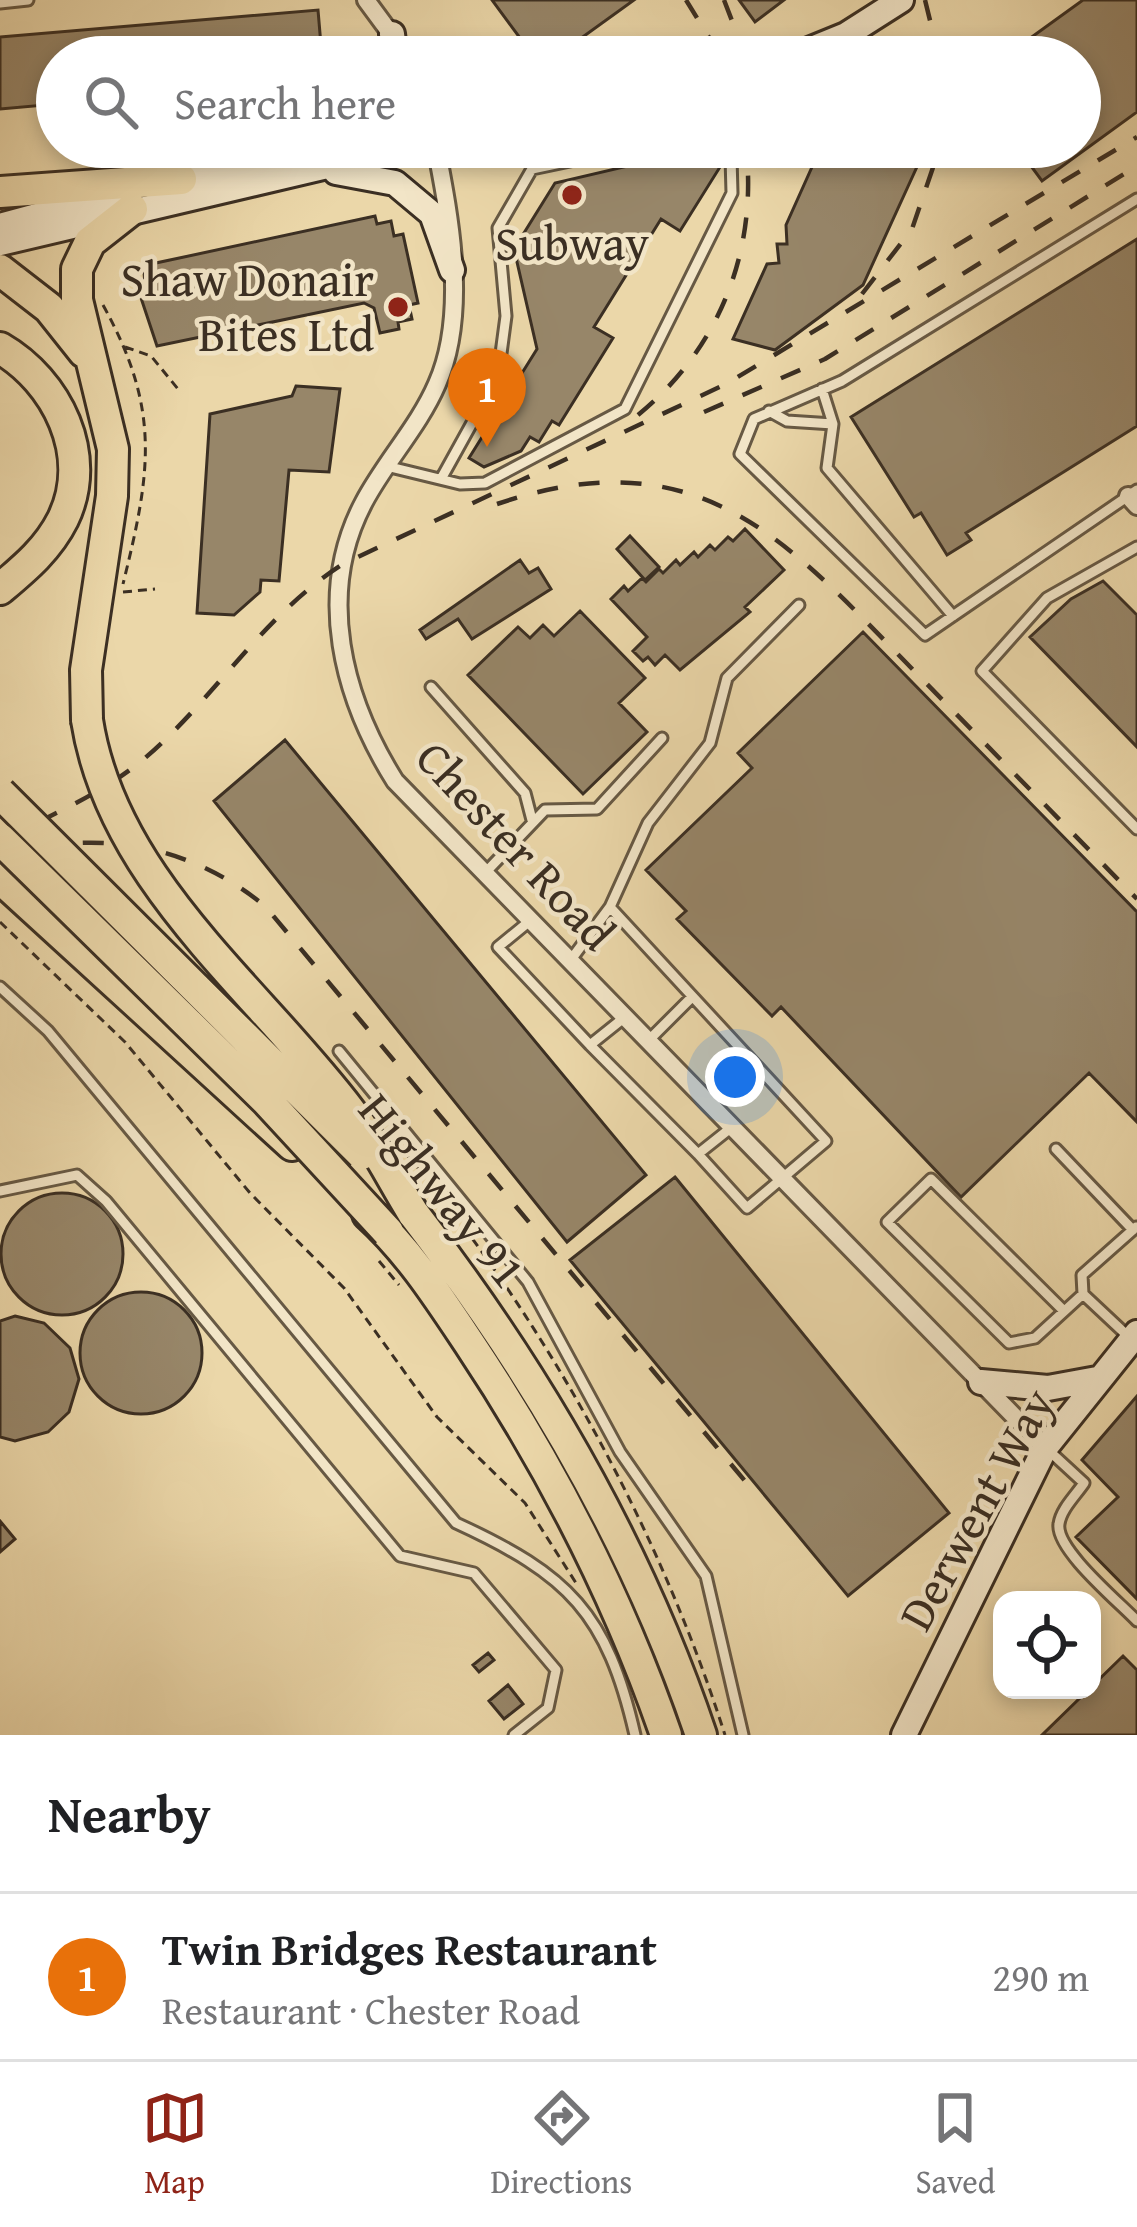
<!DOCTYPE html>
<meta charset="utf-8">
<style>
:root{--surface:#fff;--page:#f2f2f2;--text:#202124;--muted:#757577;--line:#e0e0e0;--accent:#8f2418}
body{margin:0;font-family:"Gentium Book Plus",serif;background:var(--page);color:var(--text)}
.controls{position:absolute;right:36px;bottom:36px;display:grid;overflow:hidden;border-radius:24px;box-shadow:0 6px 18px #0003}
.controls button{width:108px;height:108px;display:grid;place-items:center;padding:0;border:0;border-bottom:3px solid var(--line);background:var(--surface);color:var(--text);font:60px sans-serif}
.you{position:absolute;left:735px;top:1077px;width:42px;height:42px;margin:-30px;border:9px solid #fff;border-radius:50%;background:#1a73e8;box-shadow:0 0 0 18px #1a73e833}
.badge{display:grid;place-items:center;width:78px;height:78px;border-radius:50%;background:var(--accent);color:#fff;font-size:39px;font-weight:700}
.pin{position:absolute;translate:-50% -99px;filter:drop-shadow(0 3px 6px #0008)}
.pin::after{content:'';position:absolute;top:63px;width:42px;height:36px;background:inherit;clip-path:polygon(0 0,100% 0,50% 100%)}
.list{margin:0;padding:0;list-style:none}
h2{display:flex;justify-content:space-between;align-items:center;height:156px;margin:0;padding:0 48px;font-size:51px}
h2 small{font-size:39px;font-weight:400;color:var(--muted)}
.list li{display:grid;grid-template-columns:78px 1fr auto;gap:36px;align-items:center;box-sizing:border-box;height:168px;padding:0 48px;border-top:3px solid var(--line)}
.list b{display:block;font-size:45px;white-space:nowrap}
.list p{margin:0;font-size:39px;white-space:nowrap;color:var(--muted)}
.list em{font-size:39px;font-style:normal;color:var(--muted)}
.icon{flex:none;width:66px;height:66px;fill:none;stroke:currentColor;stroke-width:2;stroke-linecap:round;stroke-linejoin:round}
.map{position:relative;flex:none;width:1137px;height:1735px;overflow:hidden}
.search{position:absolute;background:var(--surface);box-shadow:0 6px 18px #0003;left:36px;right:36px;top:36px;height:132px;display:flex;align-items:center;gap:30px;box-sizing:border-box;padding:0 42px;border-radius:66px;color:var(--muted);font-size:45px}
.sheet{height:324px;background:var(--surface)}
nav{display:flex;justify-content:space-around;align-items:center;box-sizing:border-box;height:168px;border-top:3px solid var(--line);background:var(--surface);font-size:33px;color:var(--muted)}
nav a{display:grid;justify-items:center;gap:6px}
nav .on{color:var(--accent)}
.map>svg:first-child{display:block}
.building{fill:#978669;stroke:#3b2f23;stroke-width:3}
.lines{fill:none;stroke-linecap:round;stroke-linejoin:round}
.lane-casing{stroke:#675944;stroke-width:15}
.street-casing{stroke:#675944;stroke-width:22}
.secondary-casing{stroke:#3b2f23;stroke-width:30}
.highway-casing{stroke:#3b2f23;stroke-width:36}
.path{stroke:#3b2f23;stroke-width:3;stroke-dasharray:9 6;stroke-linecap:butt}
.lane{stroke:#f2e5c7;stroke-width:9}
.street{stroke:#f2e5c7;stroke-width:16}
.secondary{stroke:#f2e5c7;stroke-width:24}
.highway{stroke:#ebd7a9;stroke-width:30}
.rail{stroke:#3b2f23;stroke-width:4.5;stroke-dasharray:21 21;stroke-linecap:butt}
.highway-bridge-casing{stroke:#3b2f23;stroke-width:36;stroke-linecap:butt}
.path-bridge{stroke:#3b2f23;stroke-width:3;stroke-dasharray:9 6;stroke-linecap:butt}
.highway-bridge{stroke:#ebd7a9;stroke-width:30}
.poi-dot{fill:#8f2418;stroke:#f2e5c7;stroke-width:4.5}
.labels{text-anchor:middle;stroke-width:9;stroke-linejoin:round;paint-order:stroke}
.poi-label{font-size:48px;fill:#3b2f23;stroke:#f2e5c7}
.street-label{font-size:48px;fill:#3b2f23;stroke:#f2e5c7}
</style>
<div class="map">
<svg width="1137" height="1735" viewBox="0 0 1137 1735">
<rect width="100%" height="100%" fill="#ebd7a9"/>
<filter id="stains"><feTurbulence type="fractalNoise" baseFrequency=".00167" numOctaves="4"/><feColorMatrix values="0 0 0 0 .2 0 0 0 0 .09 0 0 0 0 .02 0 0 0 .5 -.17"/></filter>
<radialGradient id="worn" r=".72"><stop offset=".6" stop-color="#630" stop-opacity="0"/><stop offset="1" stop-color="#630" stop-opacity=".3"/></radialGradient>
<path class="building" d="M492,0h142l-79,57h-21z
M739,0h45l-29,22z
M1083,0h54v112l-95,69 -25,-34h63v-90h-76z
M318,10l4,47h-265v47l-57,5v-72z
M821,147h105l-63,138 -88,65 -42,-11 34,-75 12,-1 -2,-19h10l-1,-19z
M696,150l24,17 -40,64 -19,-12 -67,108 19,11 -54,87 -7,-4 -13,21 -9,-5 -9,14 -37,16 -15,-9 68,-109 -23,-100 41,-66z
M375,216l2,8 14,-3 3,15 9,-2 15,69 -9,2 3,14 -14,3 1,7 -19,4 -6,-25 -10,-5 -207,43 -19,-57 7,-4 -1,-13 12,-9z
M1137,239v187l-171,107 5,7 -24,15 -26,-42 -7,4 -63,-100z
M296,386l44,3 -11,83 -40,-2 -10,111 -18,-1 -1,12 -26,23 -37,-2 13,-199 82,-18z
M745,529l39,41 -39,37 5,5 -70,58 -15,-15 -10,10 -7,-8 -5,4 -10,-10 14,-14 -36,-38 13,-13 4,5 14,-13 4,4 13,-13 4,4 13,-13 4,5 14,-13 4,5 12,-12 5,5 13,-13 5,4z
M630,536l29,31 -14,13 -28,-31z
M520,560l9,13 9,-5 13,21 -79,50 -14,-20 -32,20 -6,-9z
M1103,581l34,34v132l-107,-110 41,-38z
M580,611l65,67 -26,25 28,29 -64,62 -115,-119 50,-48 12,11 13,-13 11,11z
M863,632l274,280v210l-48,-49 -128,124 -180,-190 -9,9 -95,-97 9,-8 -40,-41 106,-102 -14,-15z
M285,740l361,435 -79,67 -353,-441z
M675,1177l274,336 -101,83 -278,-336z
M1 1254a61 61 0 1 1 122 0a61 61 0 1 1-122 0Z
M80 1353a61 61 0 1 1 122 0a61 61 0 1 1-122 0Z
M15,1316l29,7 26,25 9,31 -10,33 -21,20 -33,9 -15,-4v-116z
M1137,1396v203l-61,-62 42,-40 -36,-37z
M0,1521l15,18 -15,13z
M488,1653l6,7 -15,12 -6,-7z
M1123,1656l14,14v65h-95z
M508,1685l15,19 -19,15 -15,-18z"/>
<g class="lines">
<g class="lane-casing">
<path id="lane" d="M0,3l28,-3
M1137,199l-295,182 -88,38 -14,35 185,181 212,-145
M822,389l11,35
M769,411l18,10 46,3 -6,44 126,148
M386,466l74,18 25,-1 140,-74 107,-216 -1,-36 -15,-10
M441,479l57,-103 8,-60 -8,-88 34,-59 105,-22
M1137,547l-90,51 -65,73 155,158
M431,687l94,106 7,27
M485,873l60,-63 52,-1 65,-71
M610,907l216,234 -79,67 -49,-54
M531,920l-33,27 92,98
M570,961l40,-54 38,-84 62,-80 17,-65 72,-73
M0,987l48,44 408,492c113,52 151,90 179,212
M625,1017l-35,28 108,109 34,-27
M648,1041l44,-44
M339,1051l189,231 92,170 86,124 37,159
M1056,1149l77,81
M0,1191l77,-16 29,26 294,355 74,17 82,97 -8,38 -34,27
M1083,1294l-1,-19 54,-48
M1064,1311l-133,-132 -44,43 122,121 26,-5 48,-44 48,45
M1046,1448l38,35c-8,12 -23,26 -25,41 -4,25 60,78 78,97"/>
</g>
<g class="street-casing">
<path id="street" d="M366,0l42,57
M436,147c14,72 32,167 1,237 -18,42 -52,78 -73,118 -49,92 -21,196 31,279l650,667
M1128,496l9,10"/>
</g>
<g class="secondary-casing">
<path id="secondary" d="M392,34l3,23
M792,57l54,-22 55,-35
M336,172l59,11 37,31 20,56
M164,183l143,-36
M0,226l118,-32
M0,243l408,-96
M981,1382l67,6 49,-9
M904,1735l141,-287 92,-115"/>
</g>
<g class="highway-casing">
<path id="highway" d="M0,192l181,-13
M0,270l49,38 35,44
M0,348c57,33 94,107 63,171 -15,30 -38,49 -63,70
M87,720l-1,-50 26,-174 1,-47 -36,-149v-31l13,-27 42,-33
M0,878l292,267
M413,1213c122,158 224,332 288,522
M368,1214c40,36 71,84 101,129 82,123 149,253 197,392"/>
</g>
<path class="path" d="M469,154l53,-6
M480,154l10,-7
M103,305c58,105 48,166 20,279
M125,347l26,9 27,33
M123,592l32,-3
M0,922l125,120 125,151 94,95 93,129 88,86 51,80
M379,1261l20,24"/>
<use href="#lane" class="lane"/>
<use href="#street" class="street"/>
<use href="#secondary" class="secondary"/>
<use href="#highway" class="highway"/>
<path class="rail" d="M686,0l35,57
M724,0l22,57
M925,0l14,57
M862,294l50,-65 28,-82
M704,412l121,-53 312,-193
M638,415c81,-66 120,-164 108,-268
M497,504c209,-71 296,44 429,179 70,72 141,144 211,216
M0,840c50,-24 102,-46 145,-82 71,-61 118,-143 198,-194l383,-180 411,-247
M0,856c96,-27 186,-14 265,50l490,587"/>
<g class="highway-bridge-casing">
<path id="highway-bridge" d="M87,720c25,161 170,268 263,391 24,31 42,68 63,102
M0,793l362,361
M0,839l267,262 121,131"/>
</g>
<path class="path-bridge" d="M408,1156c139,167 251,372 317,579"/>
<use href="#highway-bridge" class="highway-bridge"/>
</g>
<g class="poi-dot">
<circle cx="572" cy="195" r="12"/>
<circle cx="398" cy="307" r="12"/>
</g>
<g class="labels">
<g class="poi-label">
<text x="572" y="260">Subway</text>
<text x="374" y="296" text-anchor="end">Shaw Donair<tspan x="374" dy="55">Bites Ltd</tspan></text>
</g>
<g class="street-label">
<text transform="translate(516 845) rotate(47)" y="17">Chester Road</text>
<text transform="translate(443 1190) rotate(51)" y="17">Highway 91</text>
<text transform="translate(976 1509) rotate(-61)" y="17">Derwent Way</text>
</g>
</g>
<rect width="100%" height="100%" filter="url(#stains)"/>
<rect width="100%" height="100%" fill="url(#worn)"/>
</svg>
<div class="controls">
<button><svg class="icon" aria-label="locate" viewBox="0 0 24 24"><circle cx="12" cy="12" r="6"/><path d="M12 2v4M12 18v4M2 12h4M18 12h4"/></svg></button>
</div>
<div class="you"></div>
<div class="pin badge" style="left:487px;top:447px;background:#e8710a">1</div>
<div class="search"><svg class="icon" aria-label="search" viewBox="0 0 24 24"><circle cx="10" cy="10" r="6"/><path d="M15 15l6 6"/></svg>Search here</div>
</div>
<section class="sheet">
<h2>Nearby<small></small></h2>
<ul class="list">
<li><span class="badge" style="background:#e8710a">1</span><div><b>Twin Bridges Restaurant</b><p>Restaurant · Chester Road</p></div><em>290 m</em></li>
</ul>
</section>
<nav>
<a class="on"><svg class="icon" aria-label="map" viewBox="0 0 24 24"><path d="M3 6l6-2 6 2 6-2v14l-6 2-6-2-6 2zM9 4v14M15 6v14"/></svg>Map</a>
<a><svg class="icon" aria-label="directions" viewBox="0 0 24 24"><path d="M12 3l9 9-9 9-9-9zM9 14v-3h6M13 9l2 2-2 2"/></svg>Directions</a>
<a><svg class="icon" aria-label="saved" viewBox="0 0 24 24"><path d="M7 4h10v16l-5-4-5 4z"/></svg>Saved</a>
</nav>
